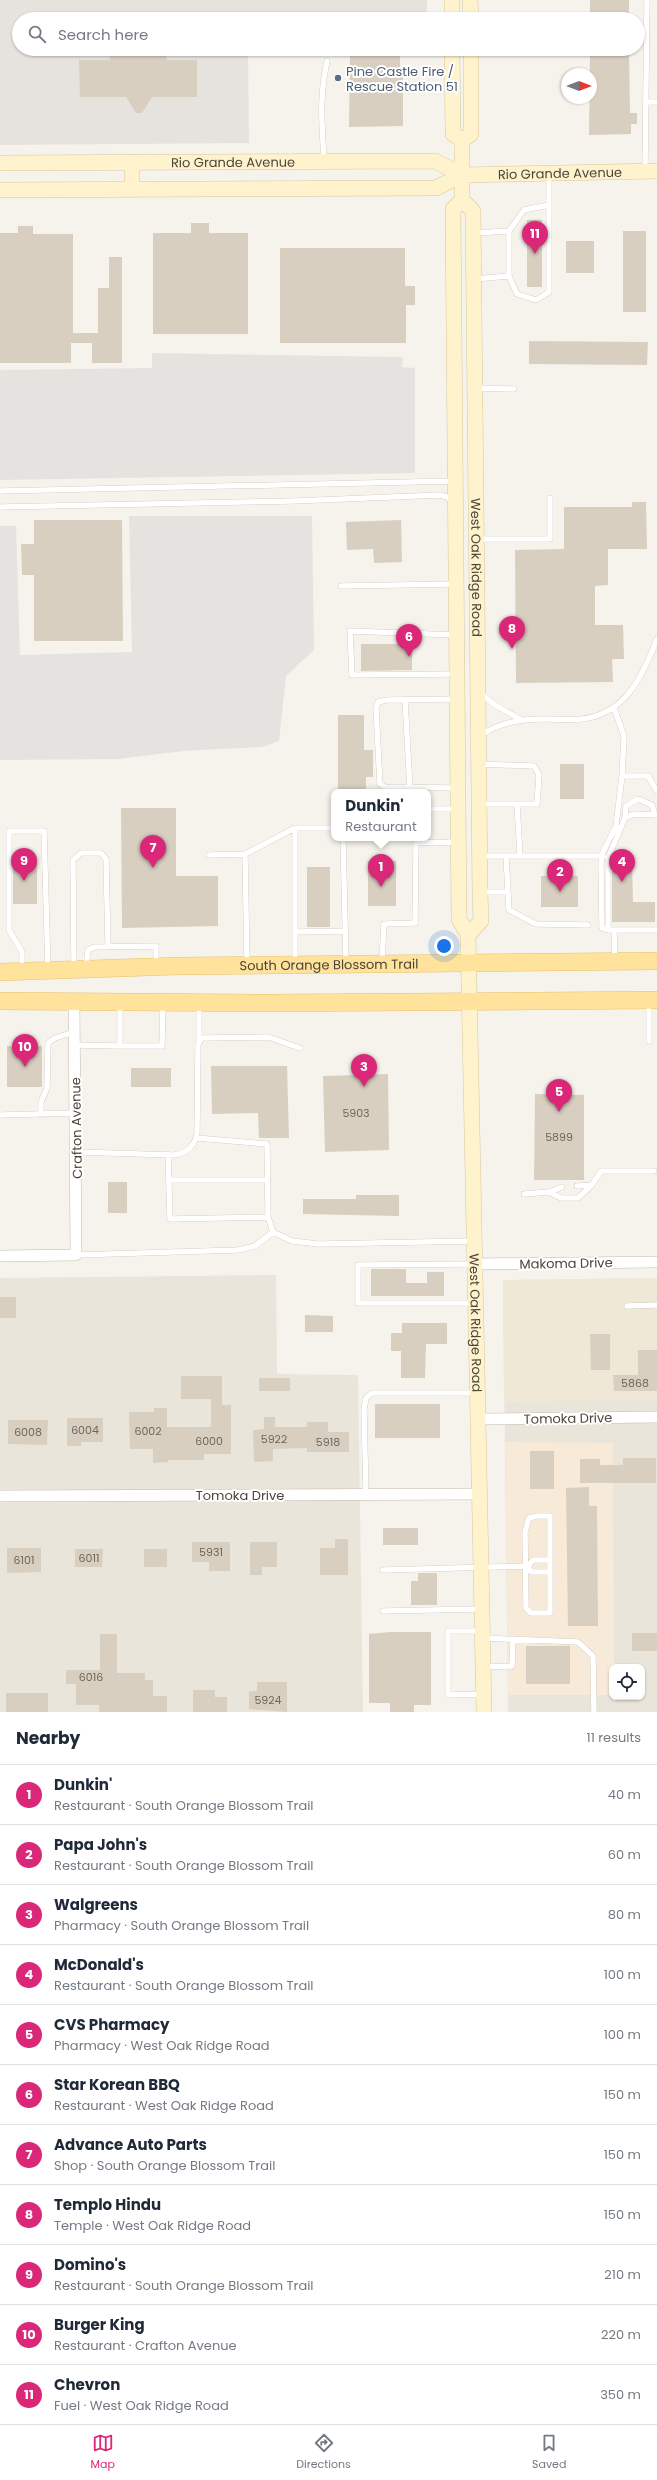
<!DOCTYPE html>
<meta charset="utf-8">
<style>
:root{--surface:#fff;--page:#f2f2f3;--text:#1f2937;--muted:#747a83;--line:#e0e1e3;--accent:#db2777}
body{margin:0;font-family:Poppins,sans-serif;background:var(--page);color:var(--text)}
.controls{position:absolute;right:12px;bottom:12px;display:grid;overflow:hidden;border-radius:8px;box-shadow:0 1px 3px #0004}
.controls button{width:36px;height:36px;display:grid;place-items:center;padding:0;border:0;border-bottom:1px solid var(--line);background:var(--surface);color:var(--text);font:20px sans-serif}
.compass{position:absolute;left:561px;top:68px;width:36px;height:36px;border-radius:50%;background:var(--surface);box-shadow:0 1px 3px #0004;rotate:90deg}
.you{position:absolute;left:444px;top:946px;width:14px;height:14px;margin:-10px;border:3px solid #fff;border-radius:50%;background:#1a73e8;box-shadow:0 0 0 6px #1a73e833}
.badge{display:grid;place-items:center;width:26px;height:26px;border-radius:50%;background:var(--accent);color:#fff;font-size:13px;font-weight:700}
.pin{position:absolute;translate:-50% -33px;filter:drop-shadow(0 1px 2px #0008)}
.pin::after{content:'';position:absolute;top:21px;width:14px;height:12px;background:inherit;clip-path:polygon(0 0,100% 0,50% 100%)}
.popup{position:absolute;left:331px;top:789px;width:100px;height:52px;box-sizing:border-box;display:grid;place-content:center;border-radius:8px;background:var(--surface);filter:drop-shadow(0 1px 3px #0005);font-size:13px;white-space:nowrap;color:var(--muted)}
.popup b{font-size:15px;color:var(--text)}
.popup::after{content:'';position:absolute;left:50%;top:100%;margin-left:-8px;border:8px solid transparent;border-top-color:var(--surface)}
.list{margin:0;padding:0;list-style:none}
h2{display:flex;justify-content:space-between;align-items:center;height:52px;margin:0;padding:0 16px;font-size:17px}
h2 small{font-size:13px;font-weight:400;color:var(--muted)}
.list li{display:grid;grid-template-columns:26px 1fr auto;gap:12px;align-items:center;box-sizing:border-box;height:60px;padding:0 16px;border-top:1px solid var(--line)}
.list b{display:block;font-size:15px;white-space:nowrap}
.list p{margin:0;font-size:13px;white-space:nowrap;color:var(--muted)}
.list em{font-size:13px;font-style:normal;color:var(--muted)}
.icon{flex:none;width:22px;height:22px;fill:none;stroke:currentColor;stroke-width:2;stroke-linecap:round;stroke-linejoin:round}
.map{position:relative;flex:none;width:657px;height:1712px;overflow:hidden}
.search{position:absolute;background:var(--surface);box-shadow:0 1px 3px #0004;left:12px;right:12px;top:12px;height:44px;display:flex;align-items:center;gap:10px;box-sizing:border-box;padding:0 14px;border-radius:22px;color:var(--muted);font-size:15px}
.sheet{height:712px;background:var(--surface)}
nav{display:flex;justify-content:space-around;align-items:center;box-sizing:border-box;height:56px;border-top:1px solid var(--line);background:var(--surface);font-size:11px;color:var(--muted)}
nav a{display:grid;justify-items:center;gap:2px}
nav .on{color:var(--accent)}
.map>svg:first-child{display:block}
.residential{fill:#eae5da;fill-rule:evenodd}
.commercial{fill:#f7ead8}
.industrial{fill:#e6e2dd}
.education{fill:#efe8d6}
.parking{fill:#e5e3e0}
.building{fill:#d8cfc1}
.lines{fill:none;stroke-linecap:round;stroke-linejoin:round}
.lane-casing{stroke:#c2bbae;stroke-width:6}
.street-casing{stroke:#c2bbae;stroke-width:12}
.secondary-casing{stroke:#d6c79b;stroke-width:16}
.primary-casing{stroke:#e6c16a;stroke-width:18}
.lane{stroke:#fff;stroke-width:5.5}
.street{stroke:#fff;stroke-width:11}
.secondary{stroke:#fff3cd;stroke-width:15}
.primary{stroke:#ffe39c;stroke-width:17}
.service-dot{fill:#5c6f8a;stroke:#fff;stroke-width:1.5}
.labels{text-anchor:middle;stroke-width:4;stroke-linejoin:round;paint-order:stroke}
.number-label{font-size:11px;fill:#6e675b}
.service-label{font-size:13px;fill:#4e5e75;stroke:#fff;text-anchor:start}
.street-label{font-size:13px;fill:#4b4439;stroke:#fff}
</style>
<div class="map">
<svg width="657" height="1712" viewBox="0 0 657 1712">
<rect width="100%" height="100%" fill="#f6f3ec"/>
<path class="residential" d="M276,1275l1,99 81,1 5,337h-363v-434z
M657,1278v434h-149l-5,-432zM612,1667h30v30h-30z"/>
<path class="commercial" d="M505,1442l108,1 1,224h-2v28h-104z"/>
<path class="industrial" d="M0,0h427v13l-180,2v4h-228v30h229l1,94 -249,2z"/>
<path class="education" d="M657,1278v121l-153,3 -1,-122z"/>
<path class="parking" d="M152,353l251,4 -1,10 13,1v105l-415,7v-110l152,-2z
M129,516h183l2,134 -28,26 -7,65 -17,6 -78,4 -66,8 -118,1v-234h16l4,129 112,-3z"/>
<path class="building" d="M590,0h39v19h-39z
M350,49h50v27h3v50l-54,1z
M590,49h39l1,64h7v11h-6v10l-42,1z
M110,54h56l1,6h30v37h-45l-10,16h-6l-10,-16h-46l-1,-37h31z
M527,220h15v67h-15z
M191,223h18v10h39v101h-95v-101h38z
M18,226h15v8h40v99h25v-45h11v-31h13v106h-30v-20h-21v20h-71v-130h18z
M623,231h23v81h-23z
M566,241h28v32h-28z
M280,248h125v38h10v19h-9v38h-126z
M529,341l119,1 -1,23 -118,-1z
M632,502h14l1,47h-39v36l-13,1v39h28l1,34h-12l1,23 -97,1 -1,-133 49,-1v-42h68z
M34,520h88l1,121h-89v-66h-12l-1,-31h13z
M401,520l1,42 -28,1 -1,-14 -26,1 -1,-28z
M361,644h51v26l-51,1z
M338,715h26v35h9v27h-7v12h-28z
M560,764h24v35h-24z
M121,808h55v68h42v50l-96,2z
M13,858h24v46h-24z
M368,861h28v45h-28z
M612,863h20l1,39h22v20h-43z
M307,867h23v60h-23z
M541,876h37v31h-37z
M7,1046h35v41h-35z
M211,1066h76l2,72h-30l-1,-25 -46,1z
M131,1068h40v19h-40z
M388,1074l1,76 -64,2 -2,-76z
M535,1094l49,1v85h-50z
M108,1182h19v31h-19z
M356,1195h43v21l-96,-2v-15h53z
M371,1269h35v14h21v-11h17v24h-73z
M0,1297h16v21h-16z
M305,1315l28,1v16h-28z
M402,1323h45v21h-21l-1,34h-24v-27h-10v-18h11z
M590,1334h20v36h-19z
M638,1350h19v41h-43l-1,-16h25z
M181,1376h41v29h9v49h-27v6h-36v2l-15,1v-14h-23l-1,-37h25v-4h13v19h44v-28h-30z
M259,1378h31v13h-31z
M375,1404h65v34h-65z
M264,1417h11v10h32v-5h21v10h21v20h-42v-4l-34,1v12l-19,1 -1,-32 11,-1z
M67,1418h36v24h-22v4h-14z
M8,1420h40l-1,25 -39,-1z
M530,1451h24v38h-24z
M623,1458h33v25h-76v-24h20v6h23z
M589,1487v19h8l1,120h-30l-2,-138z
M383,1528h35v17h-35z
M335,1539h13v36h-28v-27h15z
M192,1542h38v29h-21v-9h-17z
M250,1542h27v25h-15v8h-12z
M7,1548h34v24l-34,1z
M75,1549h28l-1,18h-27z
M144,1549h23v18h-23z
M418,1573h19v32h-26v-24h7z
M390,1632h41v73h-17v7h-24v-9h-21v-69z
M632,1633h25v18h-25z
M100,1634h17v39h28v7h8v16h14v16h-68v-7h-23v-21h-10v-14h34z
M526,1646h44v38h-44z
M257,1682h30v30l-38,-3v-18h8z
M193,1690h22v7h12v15h-34z
M6,1693h42v19h-42z"/>
<g class="lines">
<g class="lane-casing">
<path id="lane" d="M646,102h11
M324,161c-2,-38 -5,-62 3,-100
M645,171l2,-171
M509,231v45
M475,233l34,-2 15,-21 25,-5
M474,279l35,-3 8,18 19,6 13,-8v-118
M475,388l39,1
M0,491l455,-10
M0,507l294,-6 146,-6 7,2 6,5
M477,539h73v-41
M341,586l114,-2
M456,635l-106,-4 2,44 104,-1
M480,693l15,12 25,14
M456,699l-69,1 -9,2 -2,7 4,75 5,3 71,1
M405,700l5,88
M614,708l10,28 -2,40h26l9,15
M481,735c20,-13 40,-16 64,-16 12,0 25,1 37,0 44,-5 61,-44 75,-80
M479,764l55,2 5,9 -2,29h-57
M622,776l-6,50 -13,26 -2,11 1,65 6,2h49
M517,804l3,52
M428,809h28
M625,818l1,-12 12,-7 14,6 3,10h2
M295,828v136
M343,838l3,124
M209,855l36,-1
M480,856h123
M506,856l3,54 27,14 52,1
M481,892h26
M608,930v-72l17,-40 9,-4 21,1
M614,930l1,30
M295,932l50,-1
M247,963l-2,-109 50,-26h39
M382,963l2,-39 31,-1 1,-80 42,-1
M86,967l2,-17 7,-3 61,-1v19
M74,968l-1,-108 8,-7h20l5,6 2,88
M22,970v-18l-13,-22v-99h35l4,138
M649,1002v39
M199,1041v-36
M74,1045l46,1v-42
M120,1046h42l1,-41
M0,1115l76,-2
M41,1115v-13l6,-14 1,-45 7,-5 19,-6
M196,1138l71,6 1,73 5,15 19,9 27,3 154,-3
M76,1152l98,3c13,-2 20,-8 23,-21l1,-90 4,-6 66,-1 32,11
M168,1154l2,65 98,-2
M168,1180h99
M577,1186l15,-1
M549,1192l13,-5
M524,1194l25,-2 12,6h17l14,-13 9,-14h53
M76,1255l162,-5 17,-4 18,-14
M474,1264l-116,1v38h116
M627,1306l30,-1
M366,1494l-2,-85 2,-11 6,-5h105
M537,1516h13v97h-19l-5,-5 -1,-76 4,-14z
M528,1566l5,-6h17
M528,1566l3,6h19
M383,1570l144,-4
M383,1611l97,-2
M482,1631h-34v64l35,-1
M483,1638l95,4 15,14 1,56
M483,1667l29,-1 1,-27"/>
</g>
<g class="street-casing">
<path id="street" d="M0,1256l76,-1 -2,-253
M476,1264l181,-2
M480,1419l177,-2
M0,1496l481,-2"/>
</g>
<g class="secondary-casing">
<g id="secondary">
<path d="M452,0v19"/>
<path d="M470,0l1,19"/>
<path d="M452,49l1,85 9,6"/>
<path id="s1" d="M462,140v60l-9,9 6,710 9,16 16,777"/>
<path d="M462,140l9,-6v-85"/>
<path d="M132,162v27"/>
<path id="s2" d="M0,163l435,-2 27,14"/>
<path id="s3" d="M0,190l436,-2 26,-13 195,-4"/>
<path id="s4" d="M462,200l11,11 7,681 1,29 -13,14"/>
</g>
</g>
<g class="primary-casing">
<g id="primary">
<path id="s5" d="M0,972l178,-6 479,-5"/>
<path d="M0,1001l270,2 387,-3"/>
</g>
</g>
<use href="#lane" class="lane"/>
<use href="#street" class="street"/>
<use href="#secondary" class="secondary"/>
<use href="#primary" class="primary"/>
</g>
<circle class="service-dot" cx="338" cy="78" r="4"/>
<g class="labels">
<g class="number-label">
<text x="356" y="1117">5903</text>
<text x="559" y="1141">5899</text>
<text x="635" y="1387">5868</text>
<text x="85" y="1434">6004</text>
<text x="148" y="1435">6002</text>
<text x="28" y="1436">6008</text>
<text x="274" y="1443">5922</text>
<text x="209" y="1445">6000</text>
<text x="328" y="1446">5918</text>
<text x="211" y="1556">5931</text>
<text x="89" y="1562">6011</text>
<text x="24" y="1564">6101</text>
<text x="91" y="1681">6016</text>
<text x="268" y="1704">5924</text>
</g>
<g class="service-label">
<text x="346" y="76">Pine Castle Fire /<tspan x="346" dy="15">Rescue Station 51</tspan></text>
</g>
<g class="street-label">
<text dy="5" stroke="none"><textPath href="#s2" startOffset="233">Rio Grande Avenue</textPath></text>
<text dy="5" stroke="none"><textPath href="#s3" startOffset="563">Rio Grande Avenue</textPath></text>
<text dy="5" stroke="none"><textPath href="#s4" startOffset="372">West Oak Ridge Road</textPath></text>
<text dy="5" stroke="none"><textPath href="#s5" startOffset="329">South Orange Blossom Trail</textPath></text>
<text transform="translate(76 1128) rotate(-91)" y="5">Crafton Avenue</text>
<text transform="translate(566 1263) rotate(-1)" y="5">Makoma Drive</text>
<text dy="5" stroke="none"><textPath href="#s1" startOffset="1189">West Oak Ridge Road</textPath></text>
<text transform="translate(568 1418) rotate(-1)" y="5">Tomoka Drive</text>
<text x="240" y="1500">Tomoka Drive</text>
</g>
</g>
</svg>
<div class="controls">
<button><svg class="icon" aria-label="locate" viewBox="0 0 24 24"><circle cx="12" cy="12" r="6"/><path d="M12 2v4M12 18v4M2 12h4M18 12h4"/></svg></button>
</div>
<svg class="compass" viewBox="-18 -18 36 36"><path d="M0-13l5 13h-10z" fill="#e53935"/><path d="M0 13l5-13h-10z" fill="#747a83"/></svg>
<div class="you"></div>
<div class="pin badge" style="left:381px;top:887px">1</div>
<div class="popup"><b>Dunkin'</b>Restaurant</div>
<div class="pin badge" style="left:560px;top:892px">2</div>
<div class="pin badge" style="left:364px;top:1087px">3</div>
<div class="pin badge" style="left:622px;top:882px">4</div>
<div class="pin badge" style="left:559px;top:1112px">5</div>
<div class="pin badge" style="left:409px;top:657px">6</div>
<div class="pin badge" style="left:153px;top:868px">7</div>
<div class="pin badge" style="left:512px;top:649px">8</div>
<div class="pin badge" style="left:24px;top:881px">9</div>
<div class="pin badge" style="left:25px;top:1067px">10</div>
<div class="pin badge" style="left:535px;top:254px">11</div>
<div class="search"><svg class="icon" aria-label="search" viewBox="0 0 24 24"><circle cx="10" cy="10" r="6"/><path d="M15 15l6 6"/></svg>Search here</div>
</div>
<section class="sheet">
<h2>Nearby<small>11 results</small></h2>
<ul class="list">
<li><span class="badge">1</span><div><b>Dunkin'</b><p>Restaurant · South Orange Blossom Trail</p></div><em>40 m</em></li>
<li><span class="badge">2</span><div><b>Papa John's</b><p>Restaurant · South Orange Blossom Trail</p></div><em>60 m</em></li>
<li><span class="badge">3</span><div><b>Walgreens</b><p>Pharmacy · South Orange Blossom Trail</p></div><em>80 m</em></li>
<li><span class="badge">4</span><div><b>McDonald's</b><p>Restaurant · South Orange Blossom Trail</p></div><em>100 m</em></li>
<li><span class="badge">5</span><div><b>CVS Pharmacy</b><p>Pharmacy · West Oak Ridge Road</p></div><em>100 m</em></li>
<li><span class="badge">6</span><div><b>Star Korean BBQ</b><p>Restaurant · West Oak Ridge Road</p></div><em>150 m</em></li>
<li><span class="badge">7</span><div><b>Advance Auto Parts</b><p>Shop · South Orange Blossom Trail</p></div><em>150 m</em></li>
<li><span class="badge">8</span><div><b>Templo Hindu</b><p>Temple · West Oak Ridge Road</p></div><em>150 m</em></li>
<li><span class="badge">9</span><div><b>Domino's</b><p>Restaurant · South Orange Blossom Trail</p></div><em>210 m</em></li>
<li><span class="badge">10</span><div><b>Burger King</b><p>Restaurant · Crafton Avenue</p></div><em>220 m</em></li>
<li><span class="badge">11</span><div><b>Chevron</b><p>Fuel · West Oak Ridge Road</p></div><em>350 m</em></li>
</ul>
</section>
<nav>
<a class="on"><svg class="icon" aria-label="map" viewBox="0 0 24 24"><path d="M3 6l6-2 6 2 6-2v14l-6 2-6-2-6 2zM9 4v14M15 6v14"/></svg>Map</a>
<a><svg class="icon" aria-label="directions" viewBox="0 0 24 24"><path d="M12 3l9 9-9 9-9-9zM9 14v-3h6M13 9l2 2-2 2"/></svg>Directions</a>
<a><svg class="icon" aria-label="saved" viewBox="0 0 24 24"><path d="M7 4h10v16l-5-4-5 4z"/></svg>Saved</a>
</nav>
